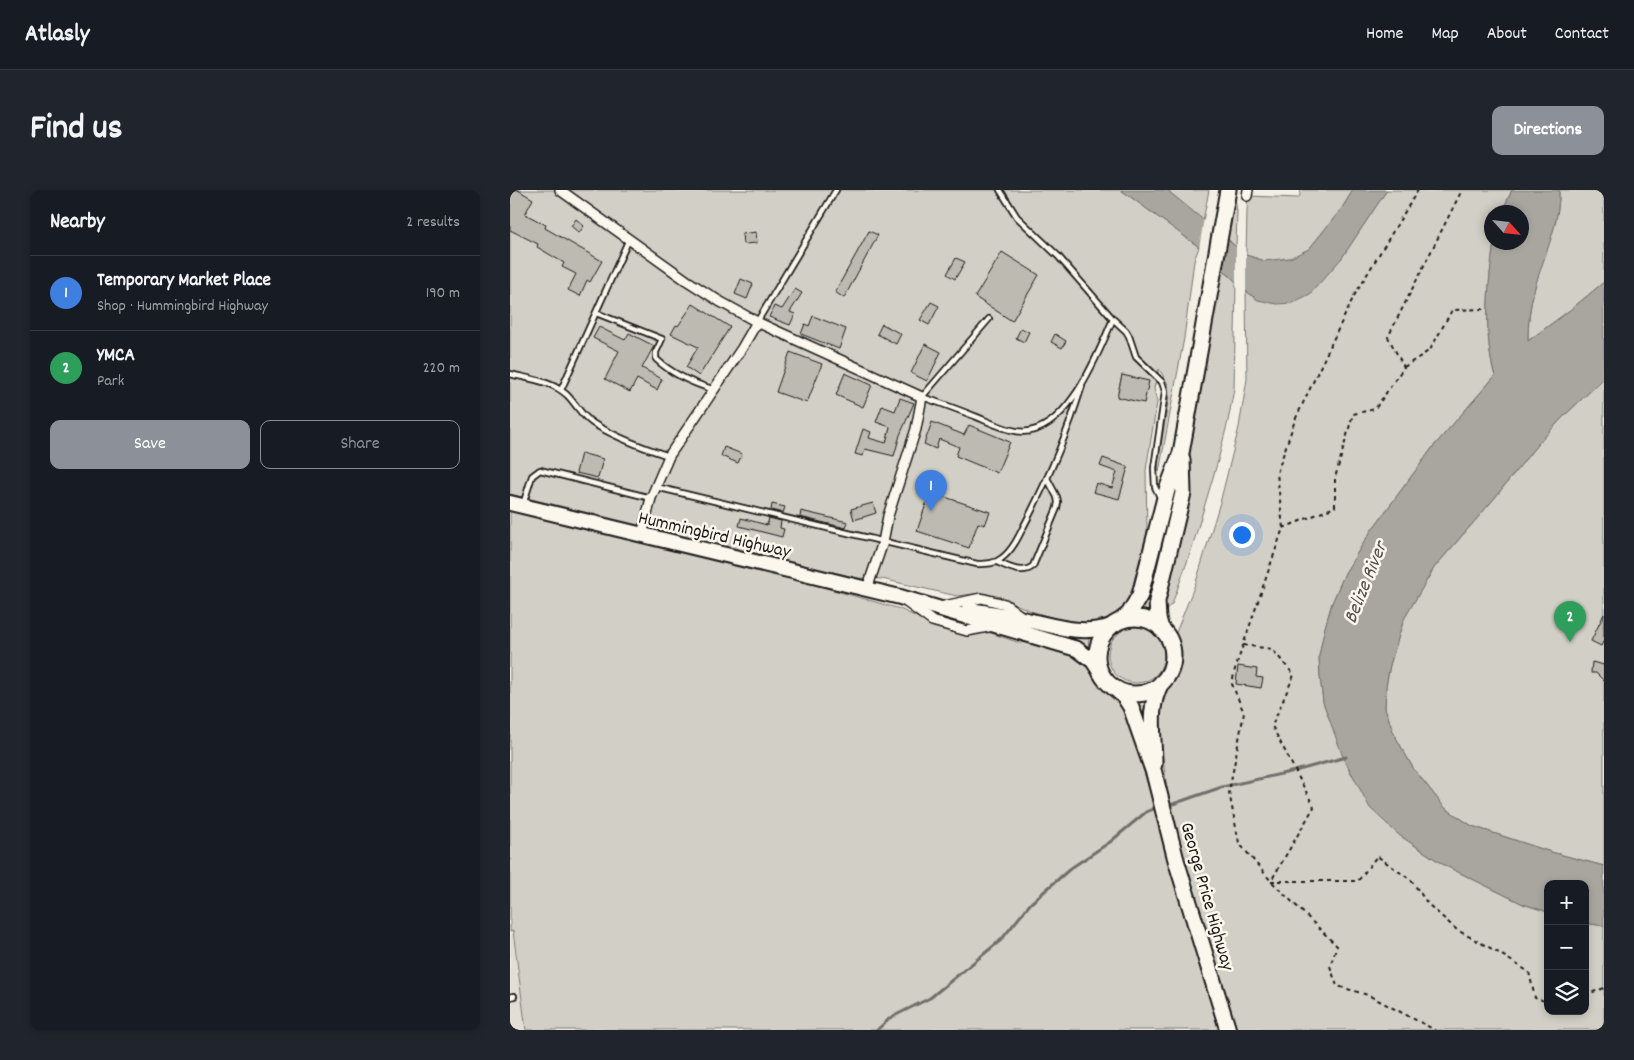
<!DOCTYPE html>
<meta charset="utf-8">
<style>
:root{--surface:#171b24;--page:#20242c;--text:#f1f3f6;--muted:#9ea1a6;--line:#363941;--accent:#8c9099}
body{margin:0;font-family:Dekko,sans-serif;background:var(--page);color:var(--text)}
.controls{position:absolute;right:15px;bottom:15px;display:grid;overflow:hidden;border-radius:10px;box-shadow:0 2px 8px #0003}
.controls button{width:45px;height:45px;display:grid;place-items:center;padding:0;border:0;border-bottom:1px solid var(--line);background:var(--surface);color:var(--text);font:25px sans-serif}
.compass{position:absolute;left:974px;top:15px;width:45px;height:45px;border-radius:50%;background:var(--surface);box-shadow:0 2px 8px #0003;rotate:117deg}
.you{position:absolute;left:731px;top:344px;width:18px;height:18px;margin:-12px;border:4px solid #fff;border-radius:50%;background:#1a73e8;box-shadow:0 0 0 8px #1a73e833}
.badge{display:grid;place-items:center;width:32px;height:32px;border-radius:50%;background:var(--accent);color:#fff;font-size:16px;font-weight:700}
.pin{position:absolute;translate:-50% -41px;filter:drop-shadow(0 1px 2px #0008)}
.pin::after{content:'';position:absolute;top:26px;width:18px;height:15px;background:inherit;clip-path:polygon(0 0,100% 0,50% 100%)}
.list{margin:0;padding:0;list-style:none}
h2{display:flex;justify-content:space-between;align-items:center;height:65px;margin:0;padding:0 20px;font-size:21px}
h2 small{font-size:16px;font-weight:400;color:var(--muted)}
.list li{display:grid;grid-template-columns:32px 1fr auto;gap:15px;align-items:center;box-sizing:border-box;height:75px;padding:0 20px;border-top:1px solid var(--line)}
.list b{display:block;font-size:19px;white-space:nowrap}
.list p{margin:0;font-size:16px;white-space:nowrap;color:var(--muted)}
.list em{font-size:16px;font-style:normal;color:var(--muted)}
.actions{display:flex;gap:10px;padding:15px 20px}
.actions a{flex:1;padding:11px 0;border:1px solid var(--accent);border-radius:10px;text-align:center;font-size:18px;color:var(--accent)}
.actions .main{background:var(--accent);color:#fff}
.icon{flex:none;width:28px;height:28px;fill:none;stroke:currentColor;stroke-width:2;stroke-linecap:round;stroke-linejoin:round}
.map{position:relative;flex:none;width:1094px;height:840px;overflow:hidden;border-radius:10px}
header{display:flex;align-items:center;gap:30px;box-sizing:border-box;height:70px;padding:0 25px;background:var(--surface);border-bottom:1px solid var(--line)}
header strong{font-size:24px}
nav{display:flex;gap:28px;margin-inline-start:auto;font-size:18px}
.intro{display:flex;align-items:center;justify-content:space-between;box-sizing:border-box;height:120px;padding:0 30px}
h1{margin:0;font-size:35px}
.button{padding:12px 22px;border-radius:10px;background:var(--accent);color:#fff;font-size:18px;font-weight:700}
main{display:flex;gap:30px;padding:0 30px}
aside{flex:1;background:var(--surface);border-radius:10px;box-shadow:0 2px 8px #0003}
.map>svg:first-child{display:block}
.built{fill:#e2ded5}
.green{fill:#d2cfc6;stroke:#777671}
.water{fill:#a9a6a0;stroke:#716f6b}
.pier{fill:#f2eee4}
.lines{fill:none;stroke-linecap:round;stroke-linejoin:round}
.stream{stroke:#716f6b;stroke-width:3}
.building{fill:#bdbab1;stroke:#1c1c1c}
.lane-casing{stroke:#1c1c1c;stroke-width:8}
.street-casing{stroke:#1c1c1c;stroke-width:12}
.primary-casing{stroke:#1c1c1c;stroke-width:18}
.highway-casing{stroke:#1c1c1c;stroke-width:19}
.path{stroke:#1c1c1c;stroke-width:2;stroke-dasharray:4 4;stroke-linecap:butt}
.lane{stroke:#fbf7ec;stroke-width:4.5}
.street{stroke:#fbf7ec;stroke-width:9}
.primary{stroke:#fbf7ec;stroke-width:14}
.highway{stroke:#fbf7ec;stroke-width:15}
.labels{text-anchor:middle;stroke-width:5;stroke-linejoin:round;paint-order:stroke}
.street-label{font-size:19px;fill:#1c1c1c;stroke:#fbf7ec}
.water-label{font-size:20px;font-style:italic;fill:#545351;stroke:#fbf7ec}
</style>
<header>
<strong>Atlasly</strong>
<nav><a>Home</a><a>Map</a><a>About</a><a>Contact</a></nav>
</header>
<div class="intro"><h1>Find us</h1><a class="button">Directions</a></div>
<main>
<aside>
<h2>Nearby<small>2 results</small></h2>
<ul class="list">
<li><span class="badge" style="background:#3f7fe0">1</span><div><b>Temporary Market Place</b><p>Shop · Hummingbird Highway</p></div><em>190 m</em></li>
<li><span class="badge" style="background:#2e9e5b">2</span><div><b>YMCA</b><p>Park</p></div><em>220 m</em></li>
</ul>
<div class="actions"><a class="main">Save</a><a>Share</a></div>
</aside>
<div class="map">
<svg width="1094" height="840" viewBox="0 0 1094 840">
<rect width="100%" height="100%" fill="#f2eee4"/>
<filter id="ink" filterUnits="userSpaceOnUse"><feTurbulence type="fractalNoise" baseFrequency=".02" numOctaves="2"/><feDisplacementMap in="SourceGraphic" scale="10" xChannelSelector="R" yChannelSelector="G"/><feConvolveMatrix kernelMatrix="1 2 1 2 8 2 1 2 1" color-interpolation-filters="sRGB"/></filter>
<g filter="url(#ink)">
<path class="built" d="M2,741l14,99h-16v-98z"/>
<path class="green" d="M0,0h611l78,57 -5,14 -10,77 -25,134 -1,-8 11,-68 -1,-12 -9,-15 -5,19 3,14 -11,68 1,64 -18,65 -5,8 -11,10 -10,4 -20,4 -11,-1 -41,-13 -22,-10 -28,-8 -24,3 -75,-17 -24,-1 -348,-84z
M657,0h42l-6,31z
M724,0l3,22 -1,35 -10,-10z
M791,0h52l-11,18 -33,41 -19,9 -25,3 -19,-6 1,-43 1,-16 51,2z
M877,0h125l-10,22h-10v30l2,1c-6,39 -11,94 1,133l-62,71 -62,84 -26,42 -13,30 -8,28 -5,25 1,20 3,26 27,70 49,63 45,30 79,39 25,8v99h37v-88l19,3v104h-367l-62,-198c-7,-27 -9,-53 -13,-80 -1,-13 -4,-26 -3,-39 1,-33 35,-40 16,-78l21,-53 25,-83 18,-72 8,-48 -1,-88 12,9 83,-41z
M1049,0h45v92l-34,28 -42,31c0,-18 2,-36 7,-54 8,-32 25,-63 24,-97z
M710,77l16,15 -2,107 -6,32 -11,43 -26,87 -19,53 -7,6 -1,-10 5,-23 10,-34 11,-57v-43z
M1094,188v488l-53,-14 -79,-26 -27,-18 -32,-40 -19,-34 -9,-26 1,-22 4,-21 14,-46 30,-51 59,-68 43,-54 28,-30z
M0,320l302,74 88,25 31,15 54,7 35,12 7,-1 39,10 19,11 28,29 10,15 11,30 85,293h-693l-13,-99 -3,1z
M643,395l-2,26 -11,-1z
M598 465a28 28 0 1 1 56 0a28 28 0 1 1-56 0Z
M542,443l17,4 20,1 -1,11 -20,-10 -17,-4z
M636,508l-2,14 2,18 -10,-29z"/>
<path class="water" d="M611,0h46l79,65 19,6 25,-3 19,-9 33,-41 11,-18h34l-46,69 -31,35 -18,9 -15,1 -19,-4 -12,-9 -47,-44z
M1002,0h47c1,34 -15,65 -24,97 -5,17 -7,36 -7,54l42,-31 34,-28v96l-40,38 -28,30 -43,54 -59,68 -30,51 -14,46 -4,21 -1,22 9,26 19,34 32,40 27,18 79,26 53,14v60l-19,-3v-39h-37v28l-25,-8 -79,-39 -45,-30 -29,-27 -27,-51 -20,-55 -3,-26 -1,-20 5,-25 8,-28 13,-30 26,-42 62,-84 62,-71c-12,-40 -7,-93 -1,-133l28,-1v-30h-20z"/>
<path class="pier" d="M694,28l23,16 -7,36 -21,-21z
M726,54l10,8v42l-10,-9z"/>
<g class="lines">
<path class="stream" d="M663,614l49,-17 73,-16 51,-14
M367,840l13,-12 40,-20 71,-58 30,-37 40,-35 39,-26 36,-30 7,-3"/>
</g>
<path class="building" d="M0,0h8l15,9 -8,15 21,11 -1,3 57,33 -12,21 -3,-2 -7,16 -12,-6 8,-16 -14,-7 2,-4 -27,-16 1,-3 -28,-14z
M66,29l8,7 -5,7 -8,-7z
M359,41l9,4 -34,63 -9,-6z
M246,42l1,11 -14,1 -1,-10z
M492,62l37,23 -27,46 -37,-24z
M446,68l9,4 -10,17 -8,-5z
M231,89l12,5 -6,15 -12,-5z
M285,99l7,4 -12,19 5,2 -5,11 -21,-8 5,-11 8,3z
M421,112l8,4 -10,19 -9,-5z
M183,114l37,23 -31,49 -13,-9 12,-20 -27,-13 5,-9 2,1z
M303,126l33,13 -7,20 -38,-15 4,-10 4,2z
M372,134l19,10 -5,10 -19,-10z
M89,137l26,13 4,-7 25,13 -12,22 20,11 -5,11 -20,-11 -7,13 -25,-13 14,-28 -26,-13z
M511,138l8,4 -5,10 -8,-4z
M545,144l11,7 -4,7 -11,-6z
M415,154l16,8 -14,29 -16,-8z
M280,162l32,12 -15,39 -31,-11z
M335,183l27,12 -9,22 -27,-12z
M612,185l27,6 -5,22 -27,-6z
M390,208l14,5 -14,32 -6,21 -29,-7 -2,7 -8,-2 8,-25 8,3 -2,6 17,5 4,-16 -14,-5 6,-16 13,5z
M422,232l32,13 5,-10 41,17 -13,31 -41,-17 3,-9 -20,-8 -3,10 -12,-5z
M214,257l18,7 -4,9 -17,-7z
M71,263l22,6 -5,19 -22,-5z
M593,268l25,9 -9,32 -26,-7 3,-9 16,5 5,-16 -17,-6z
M420,302l60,20 -5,13 -7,-2 -9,25 -52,-17z
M363,313l3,10 -22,7 -3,-11z
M262,314l13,3 -2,6 -12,-3z
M291,321l47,11 -2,6 -46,-11z
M231,328l26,7 2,-7 12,3 -1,7 4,1 -2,8 -43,-11z
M1094,424v26l-3,6 -10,-5z
M1082,472l12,3v16l-8,-8h-5z
M728,476l19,3 -1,8 7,1 -2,10 -25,-4z"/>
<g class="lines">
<g class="lane-casing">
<path id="lane" d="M490,0l17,27 41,39 55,63 13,12 3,5 7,21 26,25 3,9 -1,8 -10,69 1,19 6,12
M86,123l66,26 -6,13v7c16,15 36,24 56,30
M479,129l-67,78c19,6 37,13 55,20 12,5 26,12 39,14 49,9 82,-77 97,-112
M247,132l79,-132
M0,184c20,5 42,7 57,21 10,10 14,21 27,29 22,13 50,24 75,32
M51,200l68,-151
M146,297l321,77c9,0 18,0 25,-6 12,-9 18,-25 25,-38 22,-43 41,-88 55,-134
M13,315l9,-29 8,-6 111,28
M487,372c11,5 26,13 36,4l24,-58 1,-6 -1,-5 -10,-19
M0,807l4,-1"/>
</g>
<g class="street-casing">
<path id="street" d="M50,0l126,90 33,21 38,21 165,75 -6,32 -28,87 -5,26 -16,47
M737,6l1,-6
M132,345l9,-37 18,-42 73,-108 15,-26
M396,412l26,19 35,10 26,-5
M434,416l37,-8 24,6 16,12"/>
</g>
<g class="primary-casing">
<path id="primary" d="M0,313l390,94 177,52 16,12 8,12
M459,420c19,3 39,5 58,10 28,6 56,16 84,6"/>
</g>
<g class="highway-casing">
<path id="highway" d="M587 466a38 38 0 1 1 76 0a38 38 0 1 1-76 0Z
M610,431l9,-7 11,-19 27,-105 14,-37 47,-263
M651,439l-3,-11 -1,-17 26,-108 -1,-34
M606,499l8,7 7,11 23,66 22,87 52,170
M644,574c0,-29 -7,-55 7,-81"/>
</g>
<path class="path" d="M908,0l-64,106 -59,124 -18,53 6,55 -48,141 -3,15 12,29 -15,79 10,51 32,38 66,65 -7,20 7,20 31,9 67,35
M894,177l26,-17 22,-40 32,-1
M773,338l52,-21v-29l18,-64 22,-5 29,-42 -16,-30 74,-147
M733,455l29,4 22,26 -22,51 42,81 -43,74
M761,691h87l19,-25 34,24 17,24 29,26 37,20 35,22 6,26 13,4
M1075,805l19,-7"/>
<use href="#lane" class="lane"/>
<use href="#street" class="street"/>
<use href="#primary" class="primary"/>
<use href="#highway" class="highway"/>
</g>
</g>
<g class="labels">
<g class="street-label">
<text transform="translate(205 343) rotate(13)" y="7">Hummingbird Highway</text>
<text transform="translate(699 706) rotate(74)" y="7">George Price Highway</text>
</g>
<g class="water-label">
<text transform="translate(854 392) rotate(-68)" y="7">Belize River</text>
</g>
</g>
</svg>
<div class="controls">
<button>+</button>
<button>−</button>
<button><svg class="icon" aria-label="layers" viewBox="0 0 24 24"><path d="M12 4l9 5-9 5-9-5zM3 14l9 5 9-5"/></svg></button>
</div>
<svg class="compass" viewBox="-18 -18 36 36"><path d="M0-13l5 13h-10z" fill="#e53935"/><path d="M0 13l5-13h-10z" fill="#9ea1a6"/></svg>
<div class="you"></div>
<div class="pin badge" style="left:421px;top:321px;background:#3f7fe0">1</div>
<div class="pin badge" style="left:1060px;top:452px;background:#2e9e5b">2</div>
</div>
</main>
